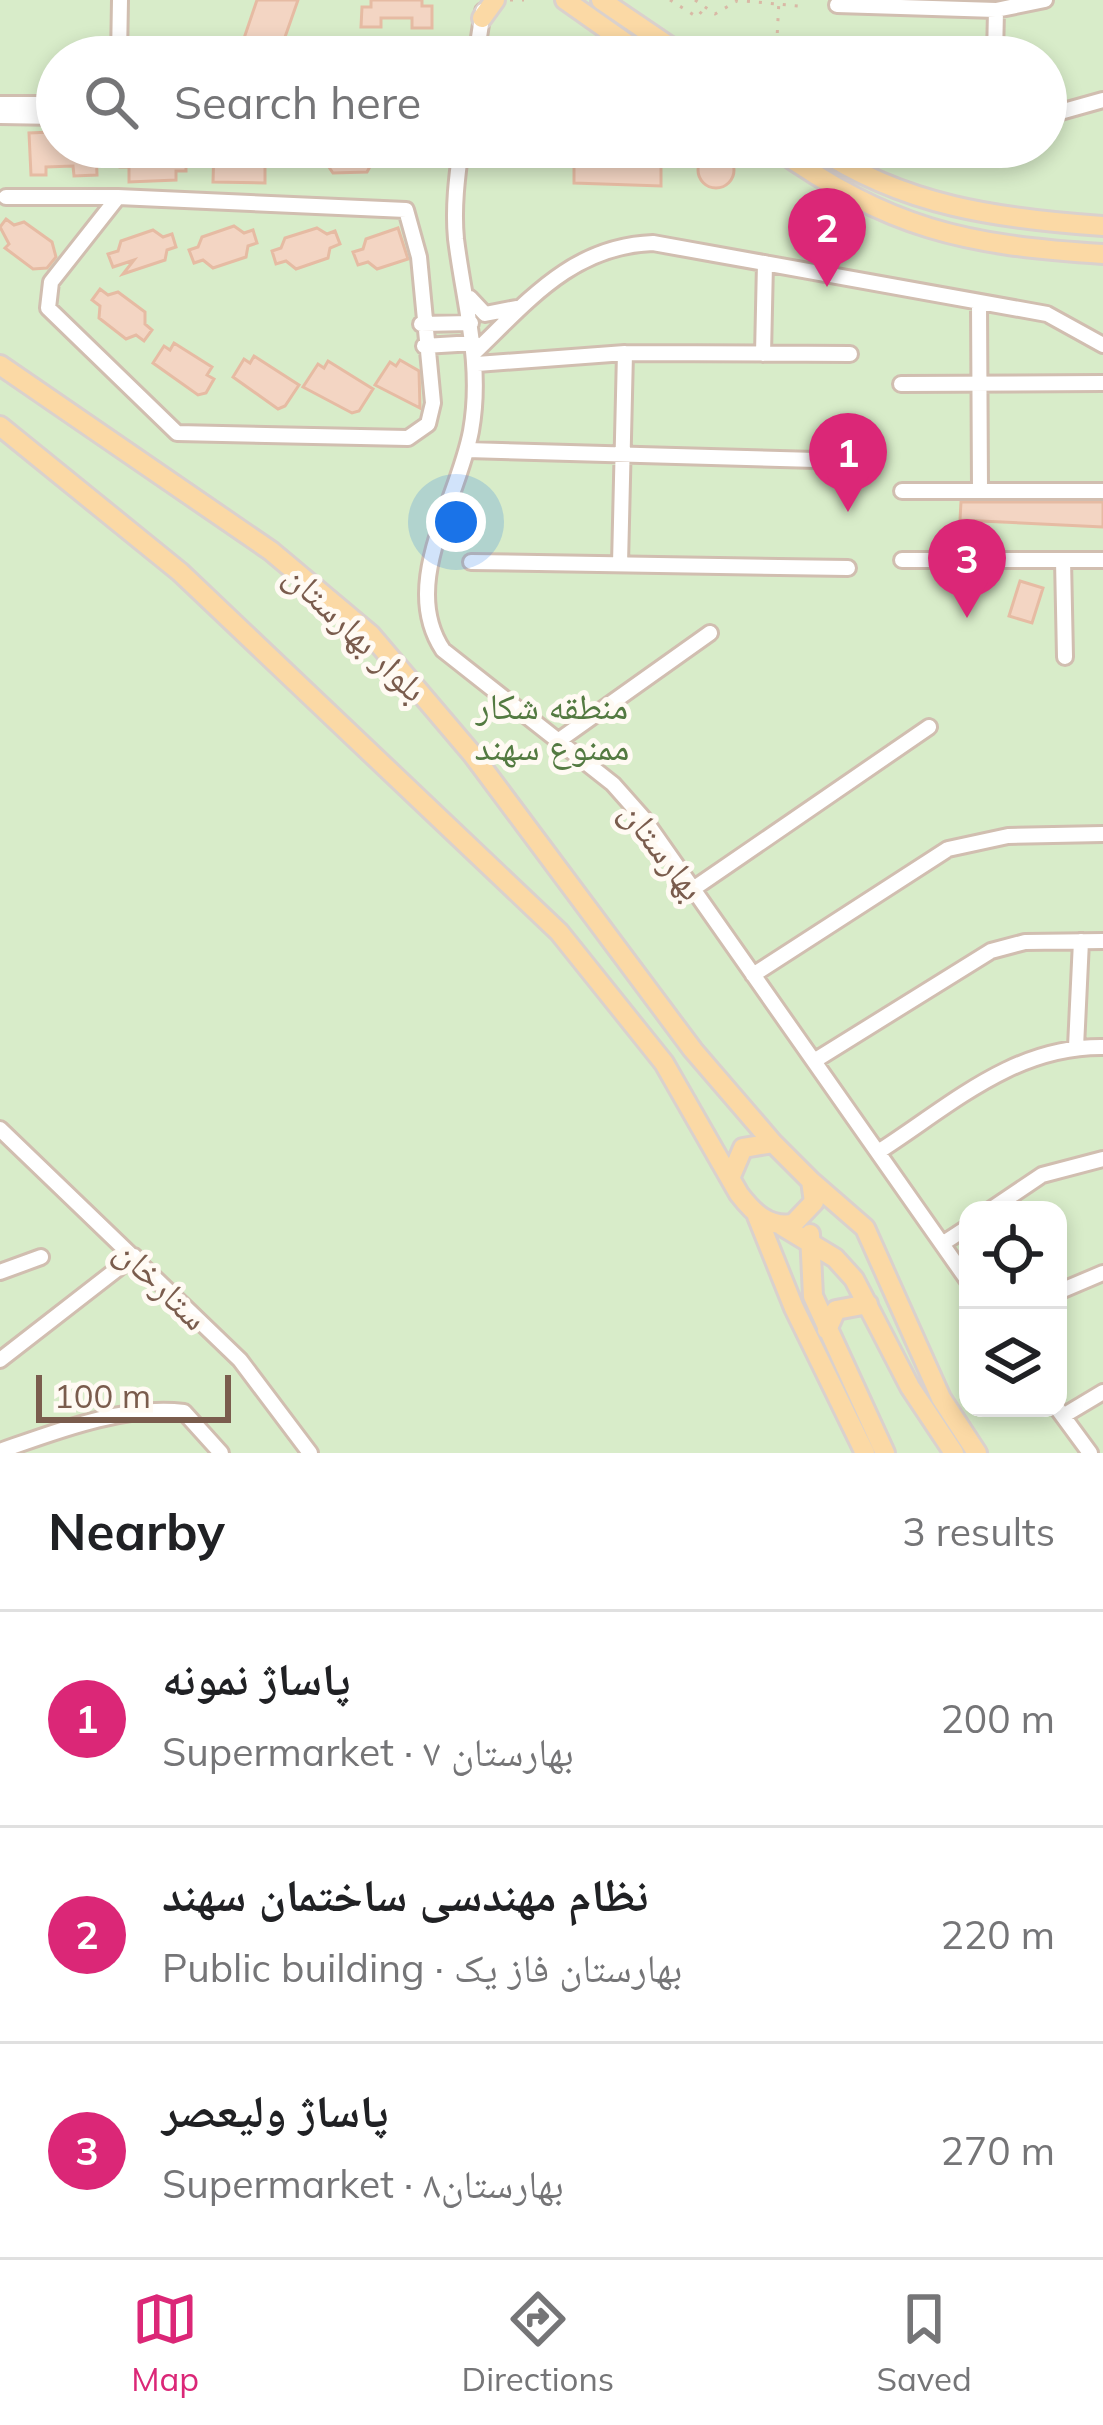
<!DOCTYPE html>
<meta charset="utf-8">
<style>
:root{--surface:#fff;--page:#f2f2f2;--text:#202124;--muted:#757577;--line:#e0e0e0;--accent:#db2777}
body{margin:0;font-family:Mulish,"Noto Naskh Arabic",sans-serif;background:var(--page);color:var(--text)}
.controls{position:absolute;right:36px;bottom:36px;display:grid;overflow:hidden;border-radius:24px;box-shadow:0 6px 18px #0003}
.controls button{width:108px;height:108px;display:grid;place-items:center;padding:0;border:0;border-bottom:3px solid var(--line);background:var(--surface);color:var(--text);font:60px sans-serif}
.scale{position:absolute;left:36px;bottom:30px;width:195px;box-sizing:border-box;padding-left:12px;border:6px solid #7a5c4d;border-top:0;font-size:33px;line-height:42px;white-space:nowrap;color:#7a5c4d;-webkit-text-stroke:9px #fffaf3;paint-order:stroke}
.you{position:absolute;left:456px;top:522px;width:42px;height:42px;margin:-30px;border:9px solid #fff;border-radius:50%;background:#1a73e8;box-shadow:0 0 0 18px #1a73e833}
.badge{display:grid;place-items:center;width:78px;height:78px;border-radius:50%;background:var(--accent);color:#fff;font-size:39px;font-weight:700}
.pin{position:absolute;translate:-50% -99px;filter:drop-shadow(0 3px 6px #0008)}
.pin::after{content:'';position:absolute;top:63px;width:42px;height:36px;background:inherit;clip-path:polygon(0 0,100% 0,50% 100%)}
.list{margin:0;padding:0;list-style:none}
h2{display:flex;justify-content:space-between;align-items:center;height:156px;margin:0;padding:0 48px;font-size:51px}
h2 small{font-size:39px;font-weight:400;color:var(--muted)}
.list li{display:grid;grid-template-columns:78px 1fr auto;gap:36px;align-items:center;box-sizing:border-box;height:216px;padding:0 48px;border-top:3px solid var(--line)}
.list b{display:block;font-size:45px;white-space:nowrap}
.list p{margin:0;font-size:39px;white-space:nowrap;color:var(--muted)}
.list em{font-size:39px;font-style:normal;color:var(--muted)}
.icon{flex:none;width:66px;height:66px;fill:none;stroke:currentColor;stroke-width:2;stroke-linecap:round;stroke-linejoin:round}
.map{position:relative;flex:none;width:1103px;height:1453px;overflow:hidden}
.search{position:absolute;background:var(--surface);box-shadow:0 6px 18px #0003;left:36px;right:36px;top:36px;height:132px;display:flex;align-items:center;gap:30px;box-sizing:border-box;padding:0 42px;border-radius:66px;color:var(--muted);font-size:45px}
.sheet{height:804px;background:var(--surface)}
nav{display:flex;justify-content:space-around;align-items:center;box-sizing:border-box;height:168px;border-top:3px solid var(--line);background:var(--surface);font-size:33px;color:var(--muted)}
nav a{display:grid;justify-items:center;gap:6px}
nav .on{color:var(--accent)}
.map>svg:first-child{display:block}
.green{fill:#d8ecc9;fill-rule:evenodd}
.building{fill:#f3d5c3;stroke:#e6bba3;stroke-width:3}
.lines{fill:none;stroke-linecap:round;stroke-linejoin:round}
.minor-casing{stroke:#d1beb0;stroke-width:20}
.major-casing{stroke:#dad1cd;stroke-width:24}
.path{stroke:#d9b8a5;stroke-width:3;stroke-dasharray:3 9;stroke-linecap:butt}
.minor{stroke:#fff;stroke-width:14}
.major{stroke:#fbd9a5;stroke-width:18}
.labels{text-anchor:middle;stroke-width:10;stroke-linejoin:round;paint-order:stroke}
.street-label{font-size:36px;fill:#7a5c4d;stroke:#fffaf3}
.park-label{font-size:36px;fill:#537a41;stroke:#fffaf3}
</style>
<div class="map">
<svg width="1103" height="1453" viewBox="0 0 1103 1453">
<rect width="100%" height="100%" fill="#fdf6ec"/>
<path class="green" d="M0,0h1103v1453h-1103zM57,57h989v90h-989zM968,1210h90v198h-90z"/>
<path class="building" d="M257,0h41l-20,57h-25l2,-5 -14,-5z
M371,0h51v6h10v22h-20v-10h-31v9h-20l1,-20h9z
M52,132l5,15h39l1,28 -23,1 -1,-10 -27,1v8h-15l-2,-42z
M120,147h56l1,10h9v14h-10v9l-47,2v-15h-9z
M214,147h51v36l-52,-1z
M325,147l57,2v13l-10,1 -5,9 -34,1 -7,-10h-11v-14z
M586,151l75,5v30l-87,-3v-29z
M698 170a18 18 0 1 1 36 0a18 18 0 1 1-36 0Z
M6,219l8,6 10,-3 28,20 4,15 -9,11 -14,1 -28,-21 4,-4 -9,-17z
M234,226l10,7 9,-3 4,13 -9,3 -2,11 -33,11 -10,-8 -9,3 -5,-13 9,-3 4,-10z
M317,228l10,6 8,-3 5,13 -10,4 -2,10 -32,11 -10,-8 -10,3 -4,-13 9,-3 4,-10z
M398,228l10,31 -31,10 -9,-7 -10,3 -5,-13 10,-3 3,-10z
M153,230l10,7 9,-3 4,13 -9,3 -2,10 -42,14 11,-14 -21,7 -5,-13 10,-3 3,-10z
M100,289l8,6 10,-3 27,20v12l7,6 -8,11 -8,-6 -10,4 -27,-21 1,-12 -8,-6z
M174,343l38,24 -5,8 7,4 -8,14 -8,2 -45,-32 11,-17 6,4z
M254,356l45,29 -14,21 -7,3 -45,-32 11,-18 6,4z
M400,360l19,11 1,37 -45,-23 15,-23 6,4z
M328,361l45,28 -14,22 -7,2 -49,-26 15,-23 6,4z
M961,502h142v25l-143,-7z
M1020,581l23,7 -11,35 -23,-7z"/>
<g class="lines">
<g class="minor-casing">
<path id="minor" d="M837,5l159,5 49,-10
M330,56l91,1
M119,57l1,-57
M476,57l7,-46
M995,57l1,-47
M0,104h57
M0,116l57,1
M1046,116l57,-16
M461,147c-4,30 -8,61 -5,92 8,65 27,125 15,192 -13,70 -72,153 -28,219l170,134 31,35 324,462
M6,197h112
M118,197l288,13 13,47 14,146 -5,21 -20,14 -231,-5 -129,-125 3,-26z
M470,298l15,16 31,-6
M979,302l1,188
M421,324l50,-1
M424,346l50,-3
M475,352c54,-52 98,-106 178,-109l394,71 56,31
M763,354l2,-91
M477,364l148,-11 225,1
M901,384l202,-1
M467,450l385,11
M902,491h201
M902,560h201
M1063,560l2,97
M471,562l377,6
M620,564l5,-211
M558,741l152,-108
M693,889l236,-162
M753,975l195,-126 60,-13 95,-2
M1076,1047l5,-106
M814,1061l177,-110 34,-9 78,-1
M0,1129l240,231 70,93
M878,1152c72,-46 135,-106 225,-105
M990,1210l52,-35 61,-16
M942,1244l26,-17
M0,1272l41,-15
M1058,1292l45,-19
M0,1360l134,-104
M1057,1408l33,45
M1063,1416l40,-24
M0,1451c57,-20 123,-46 184,-39l37,41"/>
</g>
<g class="major-casing">
<path id="major" d="M565,0l81,57
M601,0l84,57
M482,18l13,-18
M774,147c116,82 189,98 329,107
M816,147c87,59 184,72 287,79
M0,365l271,186 100,84 102,120 220,295 80,93
M0,426l180,146 379,360 105,131 75,131c14,18 29,34 54,30l21,-22 -3,-21 -38,-38 -30,5 -12,28
M811,1181l54,47 76,170 36,55
M757,1216l37,92 71,145
M782,1226l53,32 19,21 56,108 44,66
M810,1234l3,62 72,157
M827,1330l9,-20 32,-6"/>
</g>
<path class="path" d="M510,0h14
M670,0l27,17 6,-7
M695,0l20,14 22,-13
M735,0l63,6
M776,57l3,-57"/>
<use href="#minor" class="minor"/>
<use href="#major" class="major"/>
</g>
<g class="labels">
<g class="street-label">
<text transform="translate(356 632) rotate(44)" y="13">بلوار بهارستان</text>
<text transform="translate(663 850) rotate(53)" y="13">بهارستان</text>
<text transform="translate(162 1284) rotate(44)" y="13">ستارخان</text>
</g>
<g class="park-label">
<text x="552" y="719">منطقه شکار<tspan x="552" dy="41">ممنوع سهند</tspan></text>
</g>
</g>
</svg>
<div class="controls">
<button><svg class="icon" aria-label="locate" viewBox="0 0 24 24"><circle cx="12" cy="12" r="6"/><path d="M12 2v4M12 18v4M2 12h4M18 12h4"/></svg></button>
<button><svg class="icon" aria-label="layers" viewBox="0 0 24 24"><path d="M12 4l9 5-9 5-9-5zM3 14l9 5 9-5"/></svg></button>
</div>
<div class="scale">100 m</div>
<div class="you"></div>
<div class="pin badge" style="left:848px;top:512px">1</div>
<div class="pin badge" style="left:827px;top:287px">2</div>
<div class="pin badge" style="left:967px;top:618px">3</div>
<div class="search"><svg class="icon" aria-label="search" viewBox="0 0 24 24"><circle cx="10" cy="10" r="6"/><path d="M15 15l6 6"/></svg>Search here</div>
</div>
<section class="sheet">
<h2>Nearby<small>3 results</small></h2>
<ul class="list">
<li><span class="badge">1</span><div><b>پاساژ نمونه</b><p>Supermarket · بهارستان ۷</p></div><em>200 m</em></li>
<li><span class="badge">2</span><div><b>نظام مهندسی ساختمان سهند</b><p>Public building · بهارستان فاز یک</p></div><em>220 m</em></li>
<li><span class="badge">3</span><div><b>پاساژ ولیعصر</b><p>Supermarket · بهارستان۸</p></div><em>270 m</em></li>
</ul>
</section>
<nav>
<a class="on"><svg class="icon" aria-label="map" viewBox="0 0 24 24"><path d="M3 6l6-2 6 2 6-2v14l-6 2-6-2-6 2zM9 4v14M15 6v14"/></svg>Map</a>
<a><svg class="icon" aria-label="directions" viewBox="0 0 24 24"><path d="M12 3l9 9-9 9-9-9zM9 14v-3h6M13 9l2 2-2 2"/></svg>Directions</a>
<a><svg class="icon" aria-label="saved" viewBox="0 0 24 24"><path d="M7 4h10v16l-5-4-5 4z"/></svg>Saved</a>
</nav>
